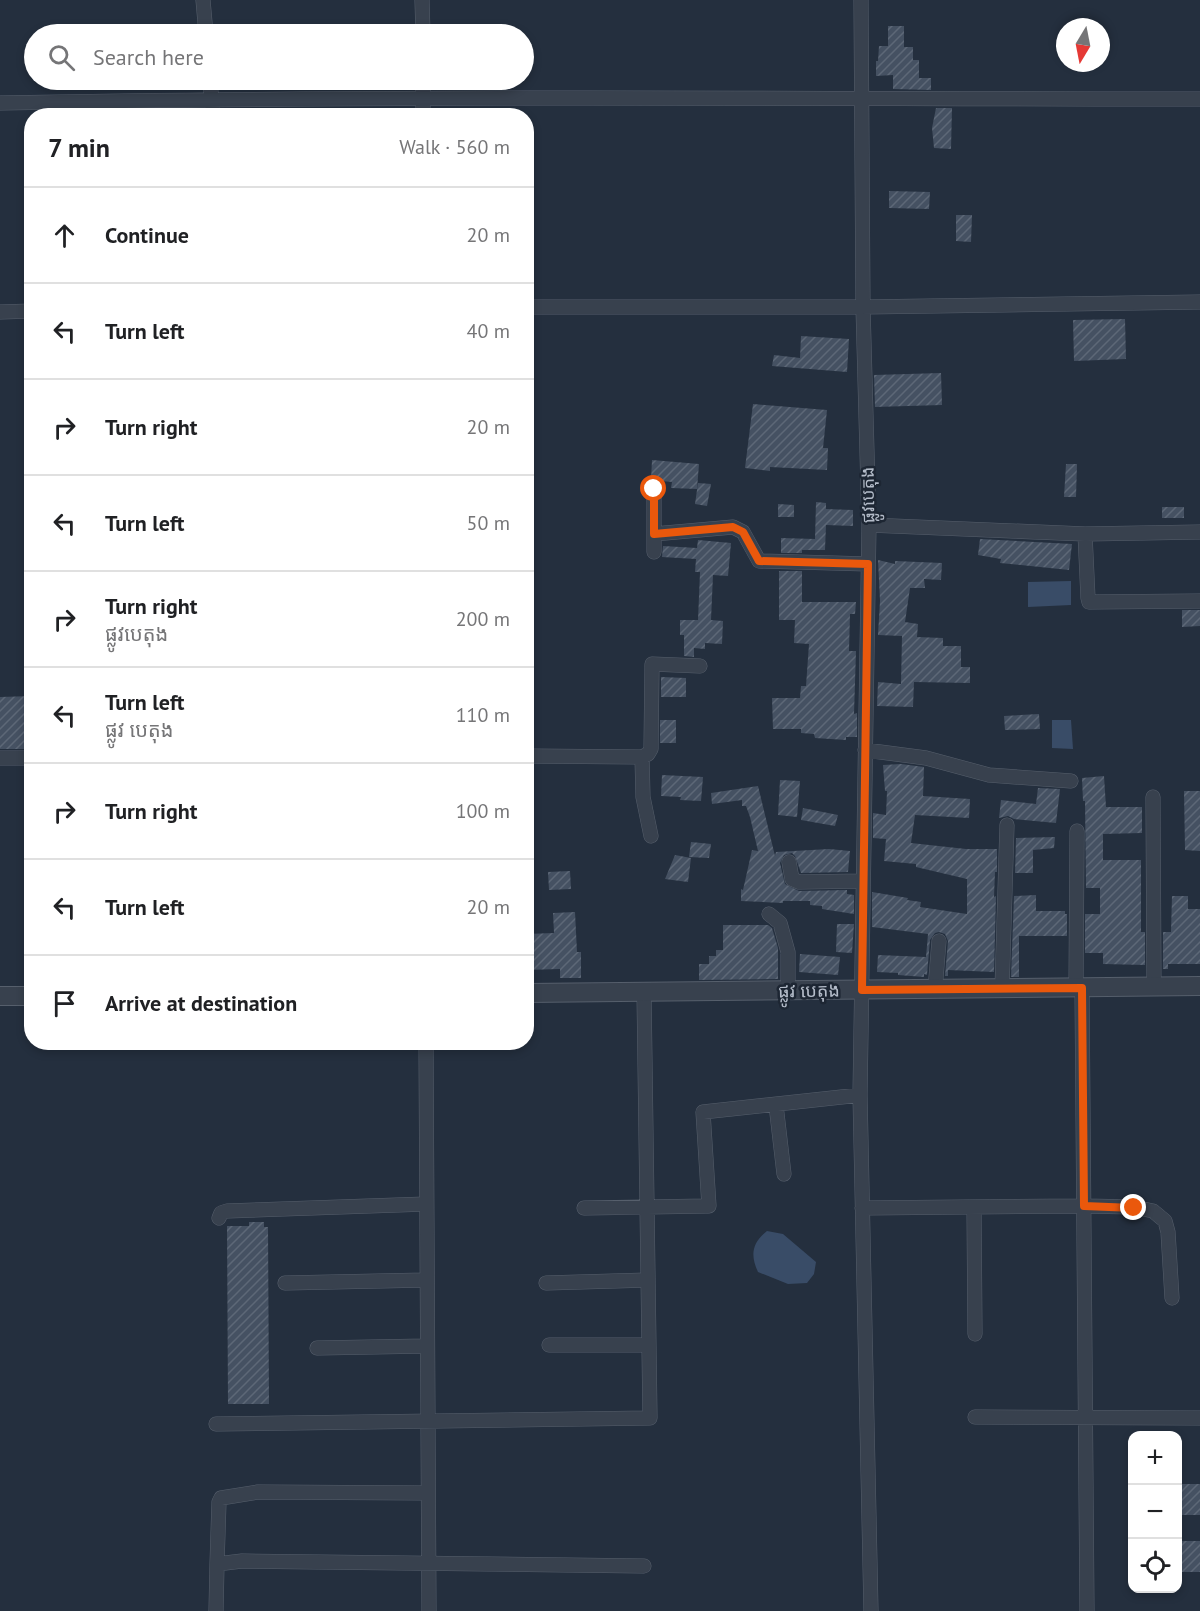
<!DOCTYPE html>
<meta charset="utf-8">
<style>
:root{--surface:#fff;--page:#f2f2f2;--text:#202124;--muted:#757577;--line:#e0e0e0}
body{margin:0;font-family:"PT Sans","Noto Sans Khmer",sans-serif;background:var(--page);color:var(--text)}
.controls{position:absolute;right:18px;bottom:18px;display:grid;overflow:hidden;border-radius:12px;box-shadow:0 3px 9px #0003}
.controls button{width:54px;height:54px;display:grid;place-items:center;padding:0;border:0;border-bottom:2px solid var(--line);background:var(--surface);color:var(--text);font:30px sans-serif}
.compass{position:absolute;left:1056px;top:18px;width:54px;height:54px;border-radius:50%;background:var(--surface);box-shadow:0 3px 9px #0003;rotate:190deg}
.stop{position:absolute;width:18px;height:18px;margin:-14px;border:4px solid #ea580c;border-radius:50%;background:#fff}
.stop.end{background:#ea580c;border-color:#fff;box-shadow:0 2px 6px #0008}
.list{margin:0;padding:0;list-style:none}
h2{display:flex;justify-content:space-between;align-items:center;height:78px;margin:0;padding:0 24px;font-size:26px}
h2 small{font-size:20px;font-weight:400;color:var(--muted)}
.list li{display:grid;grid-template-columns:39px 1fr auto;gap:18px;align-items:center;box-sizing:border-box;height:96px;padding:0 24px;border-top:2px solid var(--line)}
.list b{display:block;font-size:22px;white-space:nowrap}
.list p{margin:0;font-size:20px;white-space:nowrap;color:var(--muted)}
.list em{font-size:20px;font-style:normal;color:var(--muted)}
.icon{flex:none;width:33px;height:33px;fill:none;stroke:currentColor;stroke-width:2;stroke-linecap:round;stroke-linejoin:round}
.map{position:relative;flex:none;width:1200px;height:1611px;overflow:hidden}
.search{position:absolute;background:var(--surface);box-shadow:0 3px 9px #0003;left:24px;top:24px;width:510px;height:66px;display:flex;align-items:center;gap:15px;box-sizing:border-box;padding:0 21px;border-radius:33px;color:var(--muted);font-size:22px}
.panel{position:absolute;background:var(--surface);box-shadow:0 3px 9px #0003;left:24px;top:108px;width:510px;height:942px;border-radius:24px}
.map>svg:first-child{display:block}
.water{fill:#394c67}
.building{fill:url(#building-hatch)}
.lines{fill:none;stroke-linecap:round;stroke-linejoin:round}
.minor-casing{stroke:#565f6c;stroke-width:15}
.tertiary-casing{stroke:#565f6c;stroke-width:20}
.minor{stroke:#38414e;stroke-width:14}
.tertiary{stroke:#38414e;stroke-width:18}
.route{stroke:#ea580c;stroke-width:8}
.labels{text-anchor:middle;stroke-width:5;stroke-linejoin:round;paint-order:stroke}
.street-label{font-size:18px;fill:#b4bcc9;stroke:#1d2633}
</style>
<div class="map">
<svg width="1200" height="1611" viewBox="0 0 1200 1611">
<defs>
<pattern id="building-hatch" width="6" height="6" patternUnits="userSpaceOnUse" patternTransform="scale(1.5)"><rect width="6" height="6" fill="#455162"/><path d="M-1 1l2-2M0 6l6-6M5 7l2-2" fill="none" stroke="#5d6877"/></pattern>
</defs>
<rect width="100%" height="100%" fill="#242f3e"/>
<path class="water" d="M1071,581v24l-43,2v-25z
M1052,720h19l2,29 -21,-1z
M767,1231l16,3 33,28 -2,12 -7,9 -19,1 -30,-12c-8,-17 -6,-29 9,-41z"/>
<path class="building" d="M888,26h16v21h9v13h6v18h12v12l-38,-1v-14l-17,1v-15h2l1,-15h9z
M936,108h16l-1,41 -17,-1 -2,-20z
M889,191l41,1 -1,17 -40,-1z
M956,215h16l-1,27 -15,-1z
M1125,319l1,40 -52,2 -1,-41z
M801,336l48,3 -2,33 -75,-6 2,-11 26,3z
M941,373l1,32 -67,2 -1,-32z
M753,404l74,6 -4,38h5l-1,22 -57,-3v4l-25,-3z
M652,460l47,4 -2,25 -26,-1 1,-6 -21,-2z
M1066,464h11l-1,33h-12z
M698,483l13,1 -4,22 -12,-2z
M816,502l10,1v6l27,1v16l-27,-1 -1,25h-23v3h-21v-15l34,1z
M778,504l16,1v12h-16z
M1162,507h22v11h-22z
M980,539l92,5 -3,26 -69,-7 1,-4 -23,-4z
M698,540l33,3 -3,33 -15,-1 -2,45 12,1 -1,23 -17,-1v6l-11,-1v9l-10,-1v-21h-4v-15h18l2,-48h-5l1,-13 -34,-2 1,-11 34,2z
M878,560l17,4v-3l47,2 -1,17 -17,-1 1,9h-15l-5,34 13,2 -1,13 26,1v8h18v21h9v16l-56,-1 -1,25 -36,-1 1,-24 23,2 1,-48 -24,-1 2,-34z
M779,571h23v31h54l-1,12h-5l-1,37h7l-2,63 3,-1v24h-11v3l-31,-2 -1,-4 -13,-1v-4h-28l-1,-31h28l1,-12h5l3,-42 -15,-1 1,-23h-16z
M1182,610h18v16l-18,1z
M661,677l25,1v19h-25z
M32,696v53h-32v-52z
M1039,714l1,15 -35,1 -1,-14z
M660,720h16v23h-16z
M901,764l23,3 -1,29 47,3 -1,19 -54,-3 -4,28 55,6h31v23h-2l-1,25 2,-1 -2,76 -46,-2v6h-3l3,-35 -3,-7 -6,-2 -4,1 -5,7 -3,35 -3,-1v3l-26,-2v-2l-21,-1 1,-17 48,2 2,-23 -56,-7v-35l36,6 -1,2 14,2 -1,5 47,7v-35l-51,-12v-3l-32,-3 2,-22 -13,-1v-25l13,2 1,-24h-2l-2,-26z
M662,775l41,2 -2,24 -21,-1 1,-3 -20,-1z
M1104,776l2,31h36v26l-39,1v26h38v72h4v33l-42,-1v-11h-18v-39h15v-26h-14l-1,-87h-2l-1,-23z
M780,780l20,1 -3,36 -19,-2z
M758,786l17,70 1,-4 53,-3 21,2 -2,21 -47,1 -6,-17 -3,-3 -8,2 -4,8 5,21 14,7 48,-1v4l7,1v19l-32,-5v-3l-12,-1v-4h-27v2l-42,-2v-12l2,1 9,-40 6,1 -8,-34 -4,-11h-4v-6l-30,4 -1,-11z
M1038,788l22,1 -4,34 -42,-4 -6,-3 -9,2 2,-18 35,4z
M1184,791h16v60l-15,-1z
M803,808l35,7 -3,11 -34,-6z
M1055,837l-1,11 -21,2v23h-18l1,-35z
M691,842l20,2 -2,14 -20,-1z
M675,855l16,3 -3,24 -23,-3z
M570,871l1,18 -22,1 -1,-18z
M1036,895v16h29v3h2v22h-48v41h-8l3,-81z
M1172,896h16v13h12v55h-32v5h-5v-37h8z
M575,912l2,40h4v26h-21v-9l-34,1v-36l28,-1 -1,-20z
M837,924h17l-2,29 -16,-1z
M723,925h45l4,3 6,20v31l-79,1v-16h10v-8h7v-6h7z
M800,954l40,3 -2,18 -39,-3z
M249,1222h15v5h4l1,177h-41l-1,-178h22z
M1178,1484h22v31h-22z
M1178,1541h22v31h-22z"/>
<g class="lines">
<g class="minor-casing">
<path id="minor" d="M203,0l3,34
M422,0l1,34
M861,0l2,307 6,218 -9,570 11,516
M210,80l3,36
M423,80v36
M0,103c400,-8 800,-4 1200,-4
M526,307h337l337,-5
M0,312l32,-1
M869,525l216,9 3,64 1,4 111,-1
M654,534l79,-7 10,5 16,29 109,3
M1085,534l115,-2
M654,552v-63
M865,750l61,8 63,17 82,6
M526,756l116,1 6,-3 3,-5 1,-85 48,2
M642,757l1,40 8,39
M0,758h32
M1153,797l1,190
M789,862l3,17 7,3 64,-1
M769,914l11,9 8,29v39
M1076,988l1,-157
M1082,988l5,623
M1002,989l5,-164
M935,990l4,-49
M426,1042l3,569
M776,1105l8,69
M974,1207l1,127
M584,1208l125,-2 -6,-94 157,-17
M862,1208l222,-2 50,1 19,4 12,10 3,11 4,66
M219,1218l2,-5 6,-2 199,-7
M285,1283l141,-3
M546,1283l102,-3
M549,1345h100
M317,1348l110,-2
M975,1417l225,1
M216,1424l434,-6 -6,-426
M217,1564l2,-62 2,-4 37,-6 170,1
M216,1611l1,-47 25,-3 402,5"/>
</g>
<g class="tertiary-casing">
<path id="tertiary" d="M526,993l674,-7
M0,996h32"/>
</g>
<use href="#minor" class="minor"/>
<use href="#tertiary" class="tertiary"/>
</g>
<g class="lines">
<path class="route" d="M654,489v45l79,-7 10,5 16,29 109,3 -6,426 220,-2 2,218 50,2"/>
</g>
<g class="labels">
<g class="street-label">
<text transform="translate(868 495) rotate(-91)" y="6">ផ្លូវបេតុង</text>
<text transform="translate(809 991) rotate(-1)" y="6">ផ្លូវ បេតុង</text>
</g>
</g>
</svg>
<div class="controls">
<button>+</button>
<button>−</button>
<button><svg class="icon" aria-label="locate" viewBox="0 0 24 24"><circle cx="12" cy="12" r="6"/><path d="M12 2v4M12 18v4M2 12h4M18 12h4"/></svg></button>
</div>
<svg class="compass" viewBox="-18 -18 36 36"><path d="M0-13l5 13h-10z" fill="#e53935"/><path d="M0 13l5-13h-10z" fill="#757577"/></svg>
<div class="stop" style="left:654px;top:489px"></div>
<div class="stop end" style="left:1134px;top:1208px"></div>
<div class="search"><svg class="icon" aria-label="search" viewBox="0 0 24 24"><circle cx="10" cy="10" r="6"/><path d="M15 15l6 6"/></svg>Search here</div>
<section class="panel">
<h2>7 min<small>Walk · 560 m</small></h2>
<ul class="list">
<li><svg class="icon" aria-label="ahead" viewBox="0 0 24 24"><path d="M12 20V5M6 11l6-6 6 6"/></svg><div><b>Continue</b></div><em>20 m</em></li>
<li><svg class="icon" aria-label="left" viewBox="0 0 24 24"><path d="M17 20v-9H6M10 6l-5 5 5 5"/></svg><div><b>Turn left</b></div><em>40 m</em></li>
<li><svg class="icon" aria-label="right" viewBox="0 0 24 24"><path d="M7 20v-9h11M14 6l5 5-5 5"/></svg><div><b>Turn right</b></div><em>20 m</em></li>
<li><svg class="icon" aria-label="left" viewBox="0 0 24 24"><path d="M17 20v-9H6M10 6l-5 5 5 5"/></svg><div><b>Turn left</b></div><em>50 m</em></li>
<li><svg class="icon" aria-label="right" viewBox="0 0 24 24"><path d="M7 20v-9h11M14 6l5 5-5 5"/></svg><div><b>Turn right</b><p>ផ្លូវបេតុង</p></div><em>200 m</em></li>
<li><svg class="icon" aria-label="left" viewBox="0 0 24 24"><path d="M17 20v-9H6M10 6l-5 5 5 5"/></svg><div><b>Turn left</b><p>ផ្លូវ បេតុង</p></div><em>110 m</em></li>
<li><svg class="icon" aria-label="right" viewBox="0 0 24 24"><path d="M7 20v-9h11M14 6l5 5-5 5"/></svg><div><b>Turn right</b></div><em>100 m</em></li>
<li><svg class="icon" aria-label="left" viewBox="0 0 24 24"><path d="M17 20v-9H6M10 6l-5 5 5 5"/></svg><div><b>Turn left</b></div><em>20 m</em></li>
<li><svg class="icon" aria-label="arrive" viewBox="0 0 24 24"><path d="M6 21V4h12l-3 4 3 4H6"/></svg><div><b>Arrive at destination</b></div></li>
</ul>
</section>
</div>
